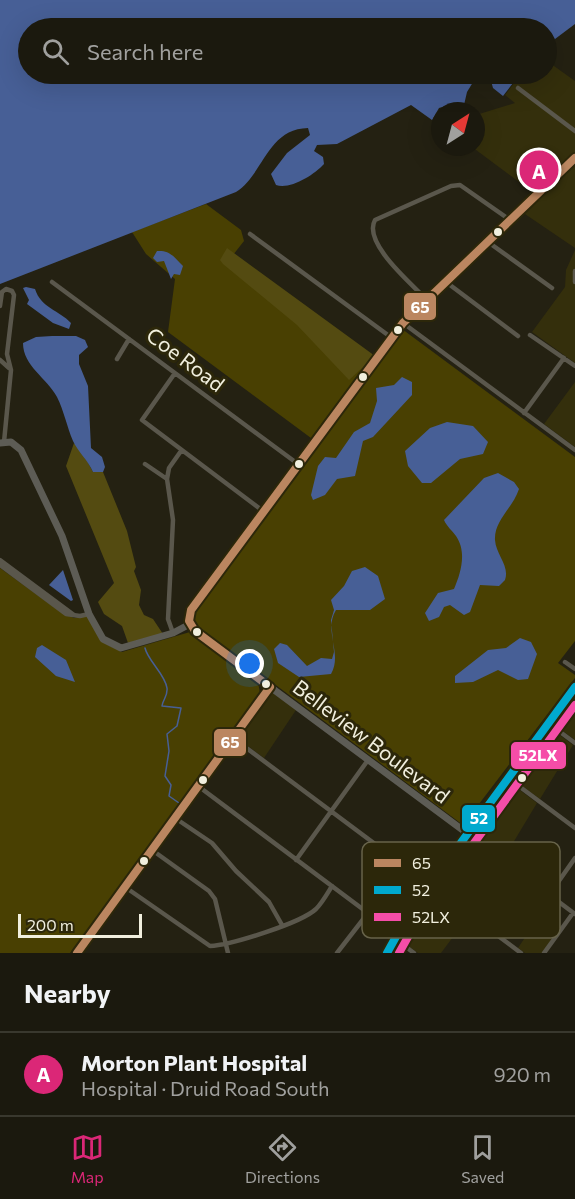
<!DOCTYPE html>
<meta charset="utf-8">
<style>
:root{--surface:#1b190e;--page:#28261c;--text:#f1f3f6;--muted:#a0a09e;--line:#39382e;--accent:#db2777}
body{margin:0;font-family:Commissioner,sans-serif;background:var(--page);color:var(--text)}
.compass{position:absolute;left:431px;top:102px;width:54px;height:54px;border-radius:50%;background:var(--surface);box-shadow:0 6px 24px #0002;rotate:36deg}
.scale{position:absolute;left:18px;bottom:15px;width:124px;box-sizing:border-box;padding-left:6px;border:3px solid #f1efde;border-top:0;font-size:16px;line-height:21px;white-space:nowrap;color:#f1efde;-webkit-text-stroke:4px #2c270a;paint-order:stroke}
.you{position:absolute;left:250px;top:664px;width:21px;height:21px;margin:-15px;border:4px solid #fff;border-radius:50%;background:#1a73e8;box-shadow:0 0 0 9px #1a73e833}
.badge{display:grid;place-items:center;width:39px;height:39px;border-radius:50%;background:var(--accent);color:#fff;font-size:20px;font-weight:700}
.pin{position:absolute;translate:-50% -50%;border:3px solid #fff;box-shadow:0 2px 6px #0006}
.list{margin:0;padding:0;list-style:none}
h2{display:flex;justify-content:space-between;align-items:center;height:78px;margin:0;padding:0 24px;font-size:26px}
h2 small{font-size:20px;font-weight:400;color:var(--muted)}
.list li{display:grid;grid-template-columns:39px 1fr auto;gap:18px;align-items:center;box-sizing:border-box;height:84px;padding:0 24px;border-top:2px solid var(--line)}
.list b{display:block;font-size:22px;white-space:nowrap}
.list p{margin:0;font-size:20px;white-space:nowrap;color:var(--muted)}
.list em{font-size:20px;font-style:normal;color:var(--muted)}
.icon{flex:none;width:33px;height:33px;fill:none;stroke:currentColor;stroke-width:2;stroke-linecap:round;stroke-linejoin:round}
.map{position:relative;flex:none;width:575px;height:953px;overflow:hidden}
.search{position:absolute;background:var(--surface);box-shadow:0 6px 24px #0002;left:18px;right:18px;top:18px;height:66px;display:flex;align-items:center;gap:15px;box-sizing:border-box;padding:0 21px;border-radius:33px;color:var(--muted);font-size:22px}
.sheet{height:162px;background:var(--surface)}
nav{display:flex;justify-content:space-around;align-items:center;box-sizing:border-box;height:84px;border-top:2px solid var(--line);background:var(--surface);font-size:16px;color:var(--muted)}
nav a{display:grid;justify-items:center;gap:3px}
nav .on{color:var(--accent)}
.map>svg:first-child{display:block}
.built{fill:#342f0c}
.green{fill:#494002}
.forest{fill:#544b11}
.water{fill:#475f96}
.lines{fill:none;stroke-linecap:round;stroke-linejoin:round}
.stream{stroke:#475f96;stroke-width:1.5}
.street{stroke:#5a574c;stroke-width:4.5}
.secondary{stroke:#5d5c55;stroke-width:7}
.bus-1-casing{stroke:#2c270a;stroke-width:12}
.bus-2-casing{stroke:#2c270a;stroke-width:12}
.bus-3-casing{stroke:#2c270a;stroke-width:12}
.bus-1{stroke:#bb8660;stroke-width:8}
.bus-2{stroke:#00a9ce;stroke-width:8}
.bus-3{stroke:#f54da8;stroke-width:8}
.bus-dot{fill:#f1efde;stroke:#2c270a;stroke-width:2}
.labels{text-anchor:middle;stroke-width:6;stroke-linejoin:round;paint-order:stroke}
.street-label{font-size:21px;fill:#f1efde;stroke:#2c270a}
.key{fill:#2c270a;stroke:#67634a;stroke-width:1.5}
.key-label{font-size:16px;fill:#f1efde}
.line-badge{stroke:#2c270a;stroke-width:2}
.badge-label{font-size:16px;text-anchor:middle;font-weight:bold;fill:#fff}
</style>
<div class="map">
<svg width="575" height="953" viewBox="0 0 575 953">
<rect width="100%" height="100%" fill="#242112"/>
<path class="built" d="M547,61l28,20v167l-53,-36 16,-16 -66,-49h4v-32l39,-12 -10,-8 16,-21h25z
M575,250v113l-43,-31 33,-45 1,-17z
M575,382v65l-31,-23z
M575,690v50l-23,-17z
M271,691l25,19 -32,48 -28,-21z
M549,727l24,18 -33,54 -29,-21z
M509,782l28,21 -33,55 -34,-25z
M468,837l33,25 -30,51 -37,-28z
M431,889l37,28 -27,36h-23l-21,-15z
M536,921l18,15 -12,17h-17l-7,-5z"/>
<path class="green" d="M206,204l35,26 3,11 -11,14 139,101 -61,82 -143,-106 7,-53 -29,-25 -14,-22z
M402,329l173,128v184l-17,22 17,12v3l-112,147 -270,-202v-11z
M0,568l62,45 12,5 14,-2c7,17 15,32 36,34l-5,1 3,1 68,-20 68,50 2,11 -190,260h-70z"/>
<path class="forest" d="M227,248l148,108 -26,24 -52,-55 -74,-61 -3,-4z
M74,443l10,12 9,17h10l24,59 9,36 -2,4 7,19 -2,15 5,10 9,4 10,15 -35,9 -6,-17 -18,-12 -6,-12 16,-19 -48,-117z"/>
<path class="water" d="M0,0h575v24l-28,21 -1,-17h-518v46h450l-11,18 -3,13 -12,-1 -13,4 -7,12 -21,-15 -74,39 -20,1 -3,6 9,6 1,7c-10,11 -34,26 -48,21l-5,-11 16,-21 23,-18 -2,-7c-41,1 -44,46 -72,64l-236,92z
M489,74h31l-17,22 -10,-8z
M157,251c13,-1 17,6 26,15l-3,9 -6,-1 -3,5 -7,-18 -7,1 -4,-4z
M26,287l9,2c6,19 24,21 36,34l-2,6 -16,-6 -26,-19 2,-4 -6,-12z
M52,336h24l9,4 3,7 -9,8v9l9,22 3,62 11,9 3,10 -2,5h-10c-5,-12 -15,-20 -20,-31 -6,-14 -9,-30 -16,-44 -10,-19 -34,-31 -34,-54l13,-6z
M402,377l10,5v13l-39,42 -10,4 -8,35 -18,3 -12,16 -12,5 -2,-5 7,-29 7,-9 11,1 18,-26 16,-9 7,-22 -1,-13 18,-3z
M447,422l26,4 15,16 -5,12 -23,5 -29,24h-9l-14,-17 -3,-15 25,-23z
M498,473l16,9 5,7c-6,19 -25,31 -24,51 1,15 15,26 10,40l-6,6 -19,-1 -10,27 -6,3 -14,-10 -6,2 -5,10 -10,4 -4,-8 13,-20 16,-4c7,-16 13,-37 2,-53 -4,-6 -9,-9 -12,-16l40,-42z
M365,567l13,9 7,23 -15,11h-34c-13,21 7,43 -5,64l-32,3 -21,-14 -4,-14 6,-6 7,2 20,21 14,-8 11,1 2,-7 -3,-32 3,-10 -3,-10 13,-14 8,-15z
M63,570l10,30 -2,1 -22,-16z
M520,638l11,4 6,12 -9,25 -10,1 -20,-10 -25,12 -18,1v-7l33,-26 18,-2z
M42,645l24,15 9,22 -19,-6 -21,-19 2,-9z"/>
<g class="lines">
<path class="stream" d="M145,648c3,13 20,26 22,40 1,8 -4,11 -5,18l19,2 -4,18 -10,8 2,17 -4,25 6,9 -2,11 10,7"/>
<path class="street" d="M518,88l57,43
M250,234l142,104
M488,242l64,46
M575,271v11
M52,282l246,182
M446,282l72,54
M427,300c-14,-15 -65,-57 -52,-80l76,-34 9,-1 50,35
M0,306l2,-14 4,-3 6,2 2,4 -7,59 4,16 -7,72
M403,323l172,127
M530,335l45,31
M117,359l12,-20
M0,360l9,8
M175,373l-33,47 121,91
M524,413l40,-55
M145,464l22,15
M0,560l74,55
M0,565l66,49 14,2 9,-2
M173,633l-5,-14 5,-99 -6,-41 2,-11 12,-17
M565,662l10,7
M548,723l27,20
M233,738l288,215
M508,778l67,50
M198,786l186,139
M175,818l37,25 24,28 33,31 13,23
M468,834l107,80
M152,850l57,41 6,8 13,54
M296,860l72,-100
M125,887l85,59c21,-1 91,-23 106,-37 6,-6 11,-15 16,-23
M549,895l26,-37
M377,920l35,-48
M394,938l20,15
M337,953l31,-40
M544,953l29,-40"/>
<path class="secondary" d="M0,443l11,-1 10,8 41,86 27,78 14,25 18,9 52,-15 17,-9
M468,834l-273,-203 -7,-15 211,-288 176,-170
M77,953l193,-266
M387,953l21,-38 167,-228"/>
<g class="bus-1-casing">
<path id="bus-1" d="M77,953l193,-266 -75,-56 -6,-10 2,-11 212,-287 172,-165"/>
</g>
<g class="bus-2-casing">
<path id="bus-2" d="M387,953l21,-38 167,-228"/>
</g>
<g class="bus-3-casing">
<path id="bus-3" d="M399,953l18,-32 158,-216"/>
</g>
<use href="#bus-1" class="bus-1"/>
<use href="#bus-2" class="bus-2"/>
<use href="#bus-3" class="bus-3"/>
</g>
<g class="bus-dot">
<circle cx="498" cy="232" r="5"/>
<circle cx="398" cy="330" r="5"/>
<circle cx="363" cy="377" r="5"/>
<circle cx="299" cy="464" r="5"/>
<circle cx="197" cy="632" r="5"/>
<circle cx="266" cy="684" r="5"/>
<circle cx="522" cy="778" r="5"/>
<circle cx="203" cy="780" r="5"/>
<circle cx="144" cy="861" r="5"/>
</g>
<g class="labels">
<g class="street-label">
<text transform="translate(185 360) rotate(37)" y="7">Coe Road</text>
<text transform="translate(371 742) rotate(37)" y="7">Belleview Boulevard</text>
</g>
</g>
<rect x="362" y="842" width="198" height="96" rx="9" class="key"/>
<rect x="374" y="859" width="27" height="8" fill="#bb8660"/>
<rect x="374" y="886" width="27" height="8" fill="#00a9ce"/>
<rect x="374" y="913" width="27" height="8" fill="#f54da8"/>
<g class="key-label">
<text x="412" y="869">65</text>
<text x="412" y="896">52</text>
<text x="412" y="923">52LX</text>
</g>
<g class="line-badge">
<rect x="403" y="292" width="34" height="29" rx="6" fill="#bb8660"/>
<rect x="213" y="728" width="34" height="29" rx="6" fill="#bb8660"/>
<rect x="510" y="741" width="57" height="29" rx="6" fill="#f54da8"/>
<rect x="461" y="804" width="35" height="29" rx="6" fill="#00a9ce"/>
</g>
<g class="badge-label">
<text x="420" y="313">65</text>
<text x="230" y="748">65</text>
<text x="538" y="761">52LX</text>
<text x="479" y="824">52</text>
</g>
</svg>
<svg class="compass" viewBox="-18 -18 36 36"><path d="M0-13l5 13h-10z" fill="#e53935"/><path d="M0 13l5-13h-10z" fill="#a0a09e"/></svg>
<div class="scale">200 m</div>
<div class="you"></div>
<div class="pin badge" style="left:539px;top:170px">A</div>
<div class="search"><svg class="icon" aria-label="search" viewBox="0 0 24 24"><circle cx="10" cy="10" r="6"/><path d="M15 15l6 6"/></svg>Search here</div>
</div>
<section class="sheet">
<h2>Nearby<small></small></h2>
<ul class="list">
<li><span class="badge">A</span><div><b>Morton Plant Hospital</b><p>Hospital · Druid Road South</p></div><em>920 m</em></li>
</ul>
</section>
<nav>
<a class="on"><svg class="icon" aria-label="map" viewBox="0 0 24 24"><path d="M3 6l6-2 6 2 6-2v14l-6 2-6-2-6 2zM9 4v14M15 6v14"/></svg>Map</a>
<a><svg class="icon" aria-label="directions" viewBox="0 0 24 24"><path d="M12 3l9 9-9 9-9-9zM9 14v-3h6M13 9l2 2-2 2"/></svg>Directions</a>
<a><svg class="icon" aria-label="saved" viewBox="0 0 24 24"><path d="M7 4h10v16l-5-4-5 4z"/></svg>Saved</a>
</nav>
